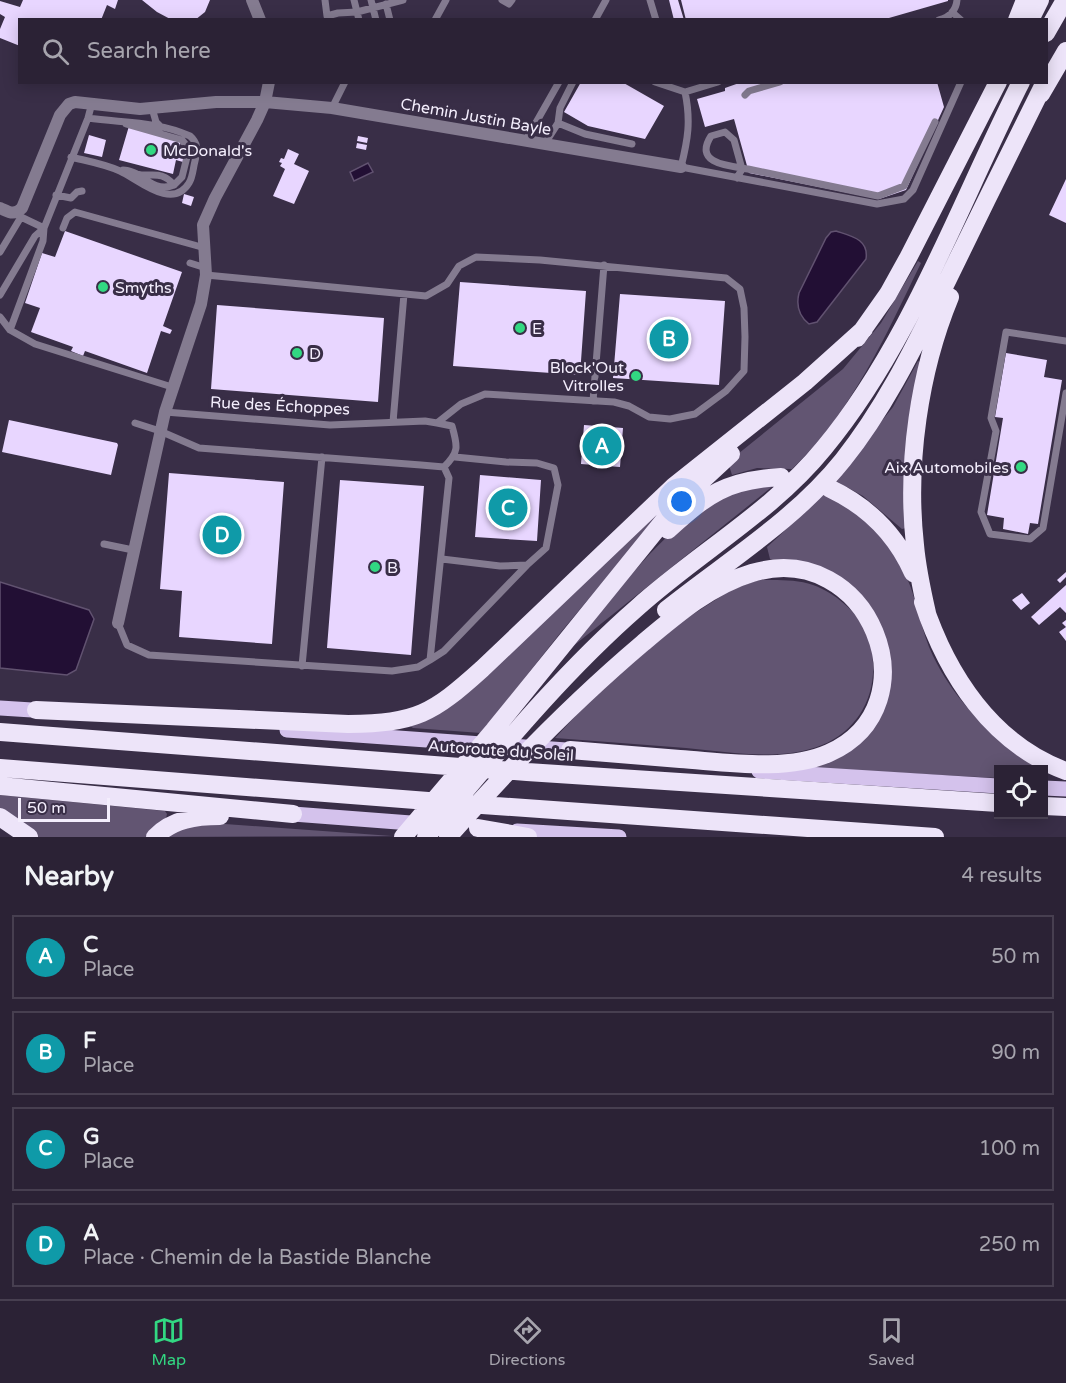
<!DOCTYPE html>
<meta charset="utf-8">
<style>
:root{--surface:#2b2235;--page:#372f41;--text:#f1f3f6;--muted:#a6a4ad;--line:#473f50;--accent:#32d882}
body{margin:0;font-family:"Varela Round",sans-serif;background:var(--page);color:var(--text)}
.controls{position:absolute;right:18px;bottom:18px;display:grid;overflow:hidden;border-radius:0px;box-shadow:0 3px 15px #0003}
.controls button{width:54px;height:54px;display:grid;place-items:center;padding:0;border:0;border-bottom:2px solid var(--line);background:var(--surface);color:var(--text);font:30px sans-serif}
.scale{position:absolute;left:18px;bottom:15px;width:92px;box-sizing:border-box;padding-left:6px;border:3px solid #f4eefd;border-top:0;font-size:16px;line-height:21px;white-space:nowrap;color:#f4eefd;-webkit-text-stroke:4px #392e47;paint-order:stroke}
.you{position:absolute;left:682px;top:502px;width:21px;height:21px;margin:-15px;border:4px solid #fff;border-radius:50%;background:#1a73e8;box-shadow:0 0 0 9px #1a73e833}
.badge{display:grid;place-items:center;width:39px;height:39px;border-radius:50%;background:var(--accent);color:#fff;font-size:20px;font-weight:700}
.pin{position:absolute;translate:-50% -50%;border:3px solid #fff;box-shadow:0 2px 6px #0006}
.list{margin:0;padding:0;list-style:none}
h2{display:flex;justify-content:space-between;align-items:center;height:78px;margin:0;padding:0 24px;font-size:26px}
h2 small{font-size:20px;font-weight:400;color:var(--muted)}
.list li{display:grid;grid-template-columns:39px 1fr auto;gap:18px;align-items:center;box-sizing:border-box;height:84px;margin:0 12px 12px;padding:0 12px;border:2px solid var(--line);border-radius:0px}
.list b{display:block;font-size:22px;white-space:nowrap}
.list p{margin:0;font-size:20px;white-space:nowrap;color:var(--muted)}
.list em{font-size:20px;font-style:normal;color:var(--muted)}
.icon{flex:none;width:33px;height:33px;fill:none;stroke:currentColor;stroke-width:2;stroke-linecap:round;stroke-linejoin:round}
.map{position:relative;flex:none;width:1066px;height:837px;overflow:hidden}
.search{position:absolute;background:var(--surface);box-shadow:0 3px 15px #0003;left:18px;right:18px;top:18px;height:66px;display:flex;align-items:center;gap:15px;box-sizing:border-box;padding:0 21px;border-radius:0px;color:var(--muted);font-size:22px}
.sheet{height:462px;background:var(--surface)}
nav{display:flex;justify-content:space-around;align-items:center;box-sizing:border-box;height:84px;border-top:2px solid var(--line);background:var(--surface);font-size:16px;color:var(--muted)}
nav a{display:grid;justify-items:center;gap:3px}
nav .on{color:var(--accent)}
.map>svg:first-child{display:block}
.green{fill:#625572}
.water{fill:#220f34;stroke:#615270;stroke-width:1.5}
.building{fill:#e8d6ff}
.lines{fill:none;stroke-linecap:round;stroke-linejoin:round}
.lane{stroke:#847b90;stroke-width:7}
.street{stroke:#847b90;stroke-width:12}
.primary{stroke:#d4c2ec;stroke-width:15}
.highway{stroke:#ede4f9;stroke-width:18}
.poi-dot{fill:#32d882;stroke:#392e47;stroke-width:2}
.labels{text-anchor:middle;stroke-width:6;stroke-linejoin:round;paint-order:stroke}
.street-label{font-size:16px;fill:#f4eefd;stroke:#392e47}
.poi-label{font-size:16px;fill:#f4eefd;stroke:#392e47;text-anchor:start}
</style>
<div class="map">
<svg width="1066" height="837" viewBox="0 0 1066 837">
<rect width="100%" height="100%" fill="#392e47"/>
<path class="green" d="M918,261l3,2c-35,72 -69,149 -129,206l-35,-1 -25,7 -4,-13 115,-93 38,-46z
M918,361l5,2 -17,165 -4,1 -39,-33 -29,-16 59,-73z
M686,482l-125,150 -80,101 -68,-5 -3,-2z
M773,486l-201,161c40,-48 89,-117 144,-148 17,-9 38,-12 57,-13z
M823,493c38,20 67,43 84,85 11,25 14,53 26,78 22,45 59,82 101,109l-2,4 -34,1v8l-191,-10c11,-3 24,-6 34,-12 20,-11 27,-27 36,-46 4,-8 9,-17 12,-25 3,-14 0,-32 -4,-46 -16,-56 -61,-77 -115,-80l-3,-12c20,-17 36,-36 56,-54z
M759,580c17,0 37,-1 54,5 22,8 43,26 54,47 4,8 5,21 6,31 2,36 -17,68 -51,82 -42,17 -92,7 -136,3 -43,-3 -87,-7 -131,-10l42,-45 87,-73 47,-30z
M0,795l165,16 2,3 -1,4 -20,19h-111l-35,-25z
M211,823l181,13 -227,1 22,-10z"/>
<path class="water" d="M368,163l5,9 -19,9 -4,-9z
M836,231c15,5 33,8 30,28l-49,63 -8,2c-10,-8 -13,-19 -10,-31l27,-55 5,-6z
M0,582l89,28 5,9 -18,51 -9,5 -67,-7z"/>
<path class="building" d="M23,0h95l-3,9 -8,-4 -6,15h-81v26l-20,-8v-9l5,-12 -5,-3v-13l20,6z
M142,0h68l-5,12 -10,8h-23l-15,-8z
M669,0h9l6,20h-10z
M681,0h267v1l-66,19h-196z
M581,82h41l42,24 -19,33 -57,-13 -24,-14z
M742,82h195l7,25 -38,83 -27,9 -130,-26 -15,-54 -29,8 -8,-28 28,-8v-3z
M129,126l52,14 -3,16 6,1 -1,5 -7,-2 -3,14 -54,-14z
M89,135l17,5 -4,17 -18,-4z
M358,136l10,2 -1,5 -10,-2z
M357,143l10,2 -1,5 -10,-2z
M288,149l11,5 -5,10 15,7 -15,33 -21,-8 12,-27 -5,-3 2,-3 -3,-1 2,-4 3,1z
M1066,179v44l-17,-8z
M184,194l10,3 -3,9 -9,-3z
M65,231l117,41 -19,54 9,4 -2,4 -9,-3 -14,42 -62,-22 -2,5 -12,-5 2,-4 -42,-15 9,-24 -15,-5 17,-50 13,4z
M460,282l126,9 -6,84 -127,-9z
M620,294l105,7 -6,84 -106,-7z
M217,305l167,13 -6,84 -167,-13z
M1006,353l41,7 -3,17 18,3 -24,144 -8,-1 -2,11 -25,-5 1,-11 -17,-3 16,-97 -8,-1z
M9,420l108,23 1,2 -7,30 -109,-23z
M584,425l39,3 -3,39 -39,-3z
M169,473l115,9 -12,162 -93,-7 3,-46 -22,-2z
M480,475l61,5 -4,61 -62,-4z
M340,480l84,6 -13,169 -84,-7z
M1066,572v5l-6,6 -3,-3z
M1066,585v28l-6,-6 -21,18 -8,-8z
M1022,593l8,10 -9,7 -9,-10z
M1066,620v21l-7,-9 7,-5 -4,-4z"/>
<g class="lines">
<path class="lane" d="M325,0l2,16 11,-3 19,-1 46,-12
M354,0l5,20
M371,0l5,20
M502,0l7,4 3,-4
M650,0l6,20
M386,4l4,16
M952,12l9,8
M435,20l11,-20
M595,20l11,-20
M939,20c11,-3 17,-9 18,-20
M655,82l30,10
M718,82l-33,10c6,29 3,47 -4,75l196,37 27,-5 9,-9 48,-108
M745,95l4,-4 31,-9
M152,108l4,14 5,5
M332,108l13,-26
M558,123l2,-15 13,-26
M525,142l34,-60
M544,145l14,-22 27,11 47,10
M71,157c16,4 34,7 49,14 18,8 52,40 69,12 4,-6 4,-15 6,-22 3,-11 3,-18 -5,-25 -33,-15 -67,-13 -102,-18
M123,170c6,0 9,2 14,4 13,4 24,-5 37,11l8,-8 7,-28 -7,-9 -56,-16
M139,175c11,8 21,16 35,10
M737,178l5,-9 -8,-29 -9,-8 -14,4c-18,28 18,30 37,33l130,27 26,-10 31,-64
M56,195l15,3 6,-6 5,-1
M63,228l4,-10 8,-6 130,36
M0,252l21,-35
M190,263l16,5
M0,295l35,-59 9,-8 44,-110 4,-15
M0,317l10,13 25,14 137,43
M10,330l33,-89 1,-13 -23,-11 -4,-4
M1066,341l-60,-9 -15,86 5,13 -15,81 9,22 40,5 13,-11 23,-135
M593,401l11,-136
M165,412l165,13 95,-4 12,2 24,-19 24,-10 129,8 15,4 20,11 21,2 25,-5 31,-23 18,-20 1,-34 -1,-29 -4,-19 -14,-11 -186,-18 -64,-3 -17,9 -12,18 -21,12 -220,-21
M393,422l11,-128
M437,423l15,3c6,21 7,26 -8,41
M104,544l29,6
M442,559l58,7 27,-1 19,-17 12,-63 -4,-17 -17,-5 -31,-1 -51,-5
M118,623l9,22 22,10 243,16 26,-4 12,-7 19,-182 -5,-11 -23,-2 -222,-17 -39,-17 -25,-8
M430,660l14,-9 83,-86
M302,666l20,-209"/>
<path class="street" d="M252,0l8,20
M0,208c9,4 14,8 22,0l38,-93 9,-11 6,-2 65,7 76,-7h49l67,6 349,59
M118,623l47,-211 36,-108 5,-29 -3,-50 12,-27 42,-78 8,-18 4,-20"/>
<path class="primary" d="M0,708l48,3
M287,730l293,21
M759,771l239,15
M1044,788l22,1
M293,814l131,10
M517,831l102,6"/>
<path class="highway" d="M1017,20l8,-20
M1030,20l10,-20
M1046,33l19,-33
M1041,94l25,-43
M857,338l31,-44 20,-36 90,-176
M829,488c38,18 67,46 84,85
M668,530c40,-36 58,-50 113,-53
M923,602c24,73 69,142 143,169
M666,610c60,-48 129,-90 177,-150 44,-55 74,-119 105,-181 32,-66 64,-131 97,-197
M927,613c-5,-22 -10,-45 -12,-68 -9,-81 4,-173 35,-248
M36,710l312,14c69,-1 84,-10 134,-55l192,-183 131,-104 59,-53
M0,732l527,40 471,31
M0,768l441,34
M0,786l293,28
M468,804l467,33
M1044,806l22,1
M0,817l29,20
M478,828l50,9
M155,837c18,-18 41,-21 65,-21
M403,837l91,-107 184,-227 53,-49
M426,837c68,-80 133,-161 212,-230 60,-54 135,-96 186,-159 87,-105 135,-244 197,-366
M448,837c61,-69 124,-134 195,-194 32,-27 68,-58 109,-70 117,-35 184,132 77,180 -42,19 -104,9 -149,6 -37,-3 -74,-6 -110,-9"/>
</g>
<g class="poi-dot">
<circle cx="151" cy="150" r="6"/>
<circle cx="103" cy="287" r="6"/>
<circle cx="520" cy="328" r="6"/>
<circle cx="297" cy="353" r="6"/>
<circle cx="636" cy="376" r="6"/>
<circle cx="1021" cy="467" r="6"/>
<circle cx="375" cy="567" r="6"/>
</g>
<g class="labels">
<g class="street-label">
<text transform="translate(476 116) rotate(10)" y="6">Chemin Justin Bayle</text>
<text transform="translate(280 405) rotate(3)" y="6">Rue des Échoppes</text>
<text transform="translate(501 750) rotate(4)" y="6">Autoroute du Soleil</text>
</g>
<g class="poi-label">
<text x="163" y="156">McDonald's</text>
<text x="115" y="293">Smyths</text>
<text x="532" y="334">E</text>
<text x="309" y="359">D</text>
<text x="624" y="373" text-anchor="end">Block'Out<tspan x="624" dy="18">Vitrolles</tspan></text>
<text x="1009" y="473" text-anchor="end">Aix Automobiles</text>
<text x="387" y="573">B</text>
</g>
</g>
</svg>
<div class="controls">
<button><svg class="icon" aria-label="locate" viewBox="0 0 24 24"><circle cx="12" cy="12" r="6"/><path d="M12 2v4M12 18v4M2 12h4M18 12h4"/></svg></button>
</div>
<div class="scale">50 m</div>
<div class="you"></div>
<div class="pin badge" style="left:602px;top:446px;background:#0f9aa8">A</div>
<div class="pin badge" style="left:669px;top:339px;background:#0f9aa8">B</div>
<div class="pin badge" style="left:508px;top:508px;background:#0f9aa8">C</div>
<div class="pin badge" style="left:222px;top:535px;background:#0f9aa8">D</div>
<div class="search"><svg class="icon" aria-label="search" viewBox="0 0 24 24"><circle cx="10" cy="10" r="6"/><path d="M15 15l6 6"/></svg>Search here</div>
</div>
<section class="sheet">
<h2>Nearby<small>4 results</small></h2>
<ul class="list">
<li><span class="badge" style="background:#0f9aa8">A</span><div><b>C</b><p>Place</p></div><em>50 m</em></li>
<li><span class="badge" style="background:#0f9aa8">B</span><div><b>F</b><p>Place</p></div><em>90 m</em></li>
<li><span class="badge" style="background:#0f9aa8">C</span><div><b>G</b><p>Place</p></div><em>100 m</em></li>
<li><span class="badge" style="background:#0f9aa8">D</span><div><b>A</b><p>Place · Chemin de la Bastide Blanche</p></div><em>250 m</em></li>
</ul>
</section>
<nav>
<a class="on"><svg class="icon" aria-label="map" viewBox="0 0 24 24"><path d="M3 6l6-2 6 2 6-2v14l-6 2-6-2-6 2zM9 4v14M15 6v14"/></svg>Map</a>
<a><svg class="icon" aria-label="directions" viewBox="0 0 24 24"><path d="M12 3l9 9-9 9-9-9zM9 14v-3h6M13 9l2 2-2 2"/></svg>Directions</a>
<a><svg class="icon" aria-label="saved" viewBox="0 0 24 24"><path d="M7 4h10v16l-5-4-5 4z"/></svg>Saved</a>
</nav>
